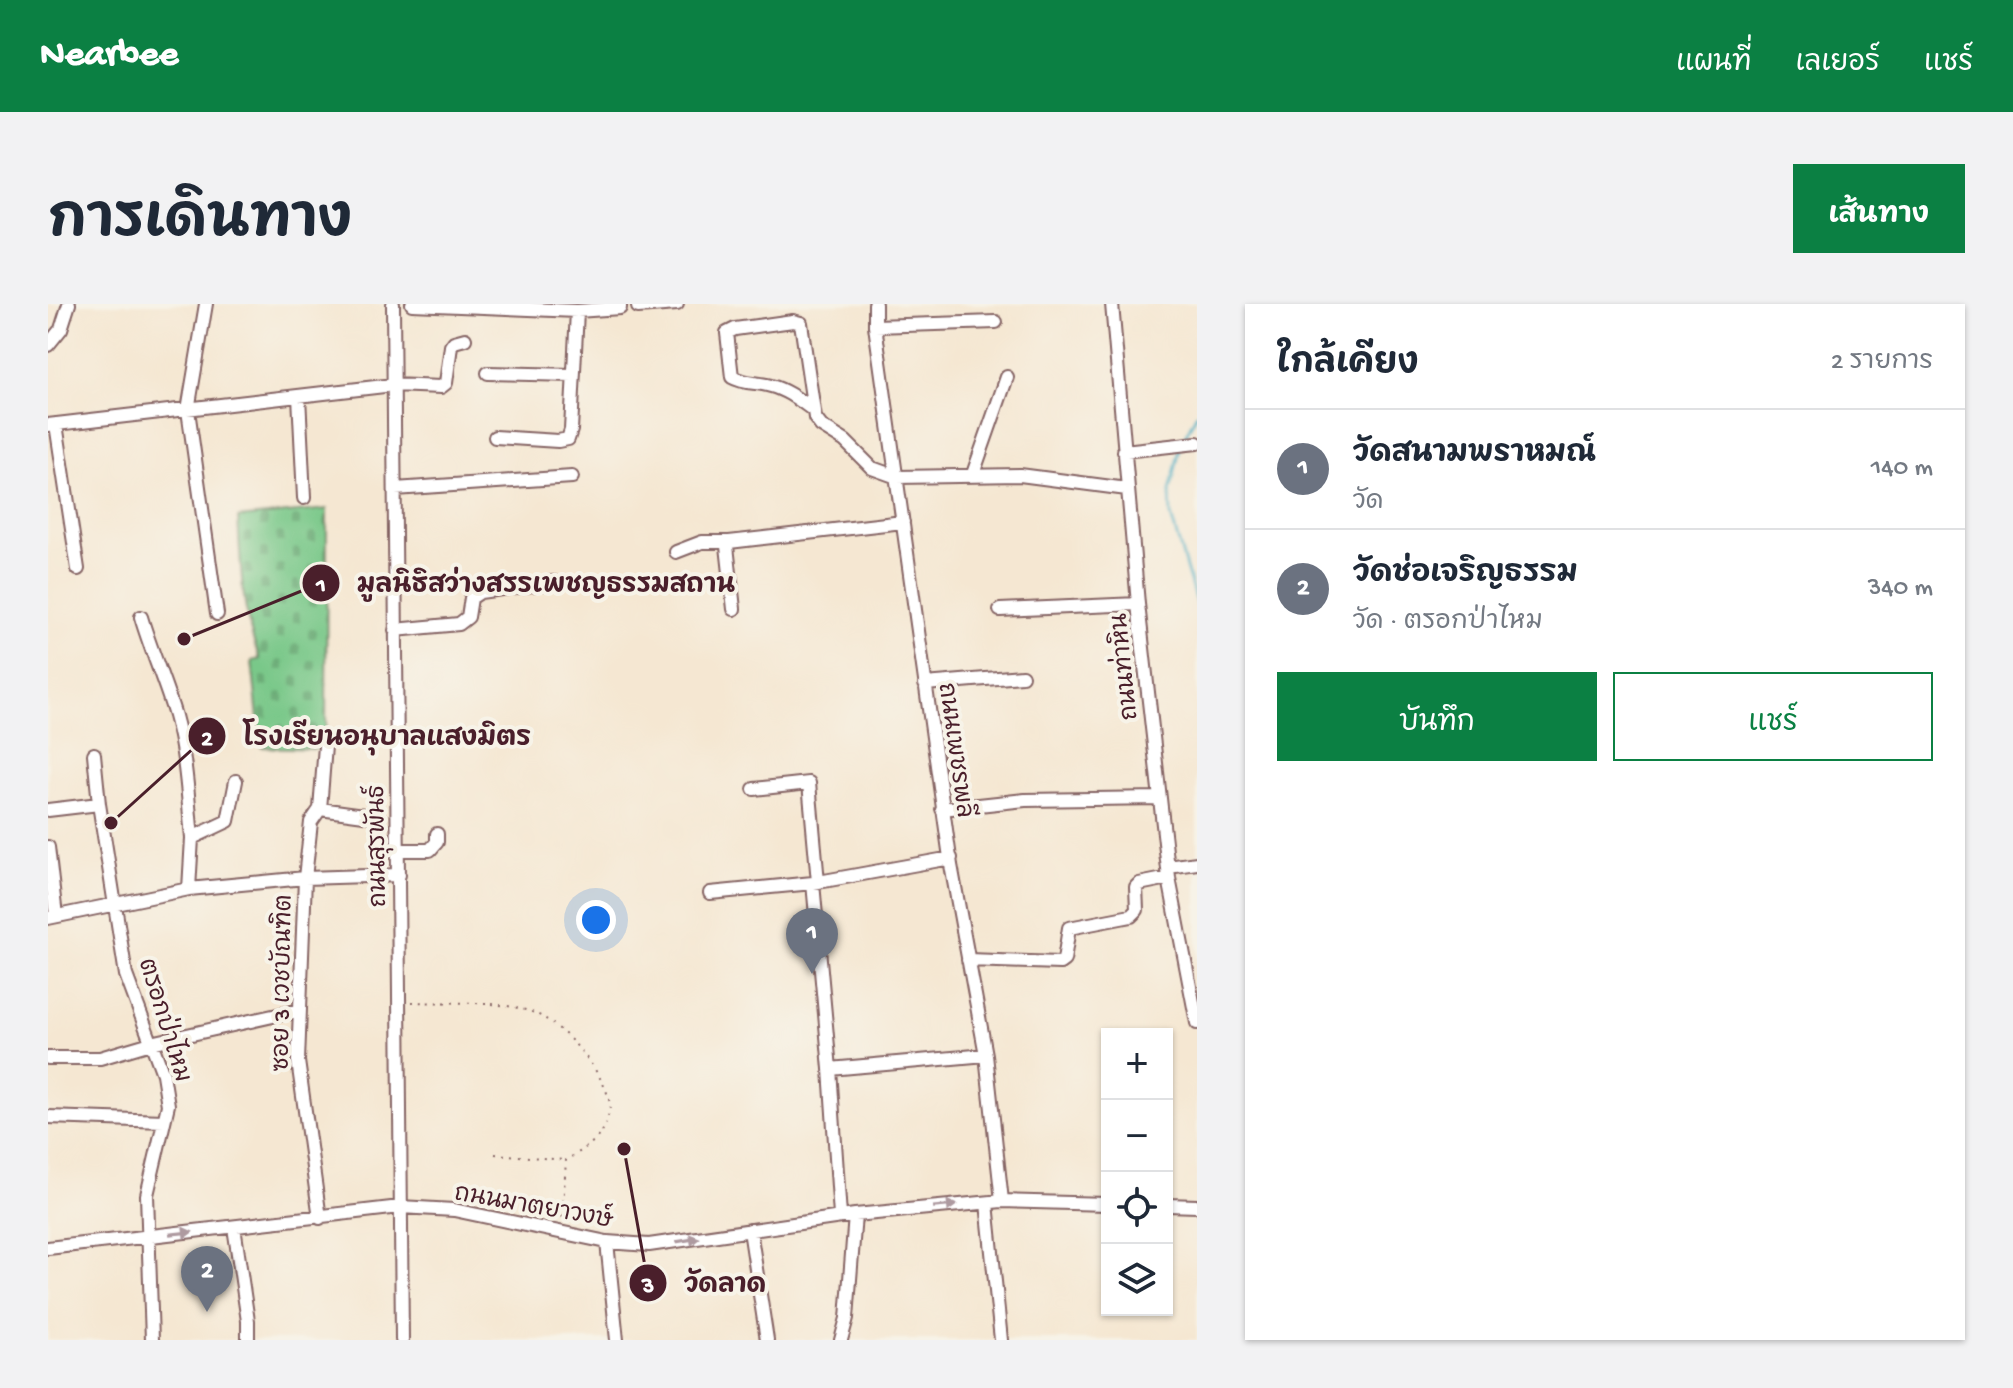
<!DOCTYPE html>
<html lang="th">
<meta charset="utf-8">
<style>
:root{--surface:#fff;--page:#f2f2f3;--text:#1f2937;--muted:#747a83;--line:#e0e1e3;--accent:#0b8043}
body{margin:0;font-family:"Gochi Hand","Playpen Sans Thai",sans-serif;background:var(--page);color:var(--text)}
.controls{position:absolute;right:24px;bottom:24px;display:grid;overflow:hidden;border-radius:0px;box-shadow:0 2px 6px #0004}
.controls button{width:72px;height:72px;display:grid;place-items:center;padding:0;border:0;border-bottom:2px solid var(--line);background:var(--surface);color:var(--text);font:40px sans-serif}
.you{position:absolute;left:548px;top:616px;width:28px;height:28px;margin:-20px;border:6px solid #fff;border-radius:50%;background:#1a73e8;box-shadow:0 0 0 12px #1a73e833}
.badge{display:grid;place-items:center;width:52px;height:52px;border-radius:50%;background:var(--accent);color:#fff;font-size:26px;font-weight:700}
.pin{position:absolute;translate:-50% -66px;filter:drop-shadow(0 2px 4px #0008)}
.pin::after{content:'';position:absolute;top:42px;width:28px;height:24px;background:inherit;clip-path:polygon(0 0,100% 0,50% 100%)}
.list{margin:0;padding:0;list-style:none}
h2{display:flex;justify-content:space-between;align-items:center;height:104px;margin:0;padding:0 32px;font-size:34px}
h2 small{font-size:26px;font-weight:400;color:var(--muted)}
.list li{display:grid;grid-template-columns:52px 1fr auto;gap:24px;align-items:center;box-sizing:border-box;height:120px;padding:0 32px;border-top:2px solid var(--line)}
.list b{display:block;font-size:30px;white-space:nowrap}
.list p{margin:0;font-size:26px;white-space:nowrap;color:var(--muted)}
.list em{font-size:26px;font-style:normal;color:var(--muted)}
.actions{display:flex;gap:16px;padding:24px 32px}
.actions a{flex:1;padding:18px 0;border:2px solid var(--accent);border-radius:0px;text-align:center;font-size:28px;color:var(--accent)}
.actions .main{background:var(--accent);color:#fff}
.icon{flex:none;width:44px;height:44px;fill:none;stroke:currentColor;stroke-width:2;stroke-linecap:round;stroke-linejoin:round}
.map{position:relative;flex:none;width:1149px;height:1036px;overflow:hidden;border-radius:0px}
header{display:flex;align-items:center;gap:48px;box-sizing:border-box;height:112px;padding:0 40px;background:var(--accent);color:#fff}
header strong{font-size:38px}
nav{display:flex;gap:44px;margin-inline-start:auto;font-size:28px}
.intro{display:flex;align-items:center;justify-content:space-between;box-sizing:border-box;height:192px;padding:0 48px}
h1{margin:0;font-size:56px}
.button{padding:20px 36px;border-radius:0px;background:var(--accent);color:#fff;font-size:28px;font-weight:700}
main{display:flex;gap:48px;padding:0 48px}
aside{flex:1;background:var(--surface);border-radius:0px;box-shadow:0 2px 6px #0004}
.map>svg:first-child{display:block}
.cemetery{fill:url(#cemetery-stones);stroke:#62745a;stroke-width:2}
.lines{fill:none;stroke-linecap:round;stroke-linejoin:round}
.stream{stroke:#3fa9bf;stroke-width:3}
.minor-casing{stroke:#866565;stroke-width:16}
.path{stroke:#866565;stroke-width:2;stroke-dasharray:2 6;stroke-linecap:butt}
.minor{stroke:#fff;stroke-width:12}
.oneway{fill:#ae9aa0}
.labels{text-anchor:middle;stroke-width:8;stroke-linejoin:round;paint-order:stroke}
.street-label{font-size:24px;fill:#4a1f2b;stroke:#f7f3e8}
.leader{fill:none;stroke:#4a1f2b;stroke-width:3}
.callout-dot{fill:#4a1f2b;stroke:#f7f3e8;stroke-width:3}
.mark-label{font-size:24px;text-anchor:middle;font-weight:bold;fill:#fff}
.callout-label{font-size:26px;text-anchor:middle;font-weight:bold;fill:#4a1f2b;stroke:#f7f3e8;stroke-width:8;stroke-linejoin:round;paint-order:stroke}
</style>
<header>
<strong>Nearbee</strong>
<nav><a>แผนที่</a><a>เลเยอร์</a><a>แชร์</a></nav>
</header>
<div class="intro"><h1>การเดินทาง</h1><a class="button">เส้นทาง</a></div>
<main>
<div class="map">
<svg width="1149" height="1036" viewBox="0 0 1149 1036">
<defs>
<pattern id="cemetery-stones" width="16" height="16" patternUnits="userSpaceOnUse" patternTransform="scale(2)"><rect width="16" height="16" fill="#79c889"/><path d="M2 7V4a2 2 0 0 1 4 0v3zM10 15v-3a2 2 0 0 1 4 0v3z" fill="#6aab76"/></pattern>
</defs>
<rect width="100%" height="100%" fill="#f7f3e8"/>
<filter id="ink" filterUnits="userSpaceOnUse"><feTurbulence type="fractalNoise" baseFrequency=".0125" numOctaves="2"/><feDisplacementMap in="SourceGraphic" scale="16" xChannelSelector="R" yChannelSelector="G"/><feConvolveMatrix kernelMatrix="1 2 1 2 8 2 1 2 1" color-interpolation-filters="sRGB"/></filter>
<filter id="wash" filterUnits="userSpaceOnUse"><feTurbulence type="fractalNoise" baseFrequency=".006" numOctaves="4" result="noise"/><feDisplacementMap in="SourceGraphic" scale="32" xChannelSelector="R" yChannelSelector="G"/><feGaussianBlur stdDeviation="1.8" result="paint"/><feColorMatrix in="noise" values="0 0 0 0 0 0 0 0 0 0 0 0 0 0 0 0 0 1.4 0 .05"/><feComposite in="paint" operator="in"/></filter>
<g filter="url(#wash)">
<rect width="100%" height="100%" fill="#f5e7d2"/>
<path class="cemetery" d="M279,205l-1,230 -8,10 -57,-2 -9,-86 8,-2c-19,-46 -19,-92 -22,-141z"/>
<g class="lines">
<path class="stream" d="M1134,138l15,-29
M1132,145l-10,42 1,25 26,90"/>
</g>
</g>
<g filter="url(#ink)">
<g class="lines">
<g class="minor-casing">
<path id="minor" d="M158,0l-18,106 29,204
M345,0l9,1036
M364,0l165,7 43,-3v-4
M827,0v22l76,539 35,190 16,146
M1064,0l26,300 31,274 28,145
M590,3l39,-3
M827,22l121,-4
M0,41l13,-16 8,-25
M440,69l85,2
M251,92l5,102
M764,105c-13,-9 -26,-19 -41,-23 -13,-4 -27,-2 -39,-9l-5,-44 8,-4 58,-8 8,2 14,95 6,8 24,15 27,27 25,9 123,-2 107,14
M8,120l22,145
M0,121l345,-40 48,2 5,-4 5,-37 3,-4 11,-3
M447,133l63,4 10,-2 3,-9 6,-119
M1076,147l73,-8
M925,170l34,-97
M347,185l177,-12
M628,248l26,-10h27
M686,305l-7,-63 2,-4 174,-20
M952,306l138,-6
M93,313c10,34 24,65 34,99 11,39 13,82 17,122
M347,326l64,-6 9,-7 3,-19 9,-6 74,-10
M877,380l97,-8
M46,450l5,50 27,171 37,99 5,31 -21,90 5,145
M706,485l55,-6 9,99
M272,505l5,-63
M894,505l83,-9 135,-2
M0,506l51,-6
M0,543l8,69
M350,546h32l7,-8v-8
M1120,563l29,-4
M765,579l17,186
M141,585l3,-51 36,-17 8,-40
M662,589l103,-10 138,-25
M0,614l141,-29 116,-11 94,-3
M920,656l92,3 4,-3 5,-32 62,-12 6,-6 -1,-23 3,-3 30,-6
M0,754h52l51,-15 149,-33
M0,813l116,4
M939,899l14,137
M1119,901l30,1
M792,912l-10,-147 156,-14
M272,914l-22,-157 7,-183 6,-56 9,-13 59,8
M186,923l14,94v19
M702,926l17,110
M559,938l10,98
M0,944l352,-41 54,3 153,32 42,3 206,-30 147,-14 105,3
M793,1036l6,-22 8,-103"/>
</g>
<path class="path" d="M364,698c39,2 86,-3 122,11 28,10 74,63 76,93 0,4 -3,13 -4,18 -6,16 -26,28 -40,36l-4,62
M447,850l70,6"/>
<use href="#minor" class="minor"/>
</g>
<defs><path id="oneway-solid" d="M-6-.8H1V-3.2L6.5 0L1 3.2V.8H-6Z" transform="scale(2)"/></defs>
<g class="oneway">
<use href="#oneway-solid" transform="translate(897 902) rotate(-5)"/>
<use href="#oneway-solid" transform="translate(133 929) rotate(-6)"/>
<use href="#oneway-solid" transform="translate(640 936) rotate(-9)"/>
</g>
</g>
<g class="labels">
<g class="street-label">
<text transform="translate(1075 363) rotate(-96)" y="8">ถนนท่าหิน</text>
<text transform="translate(909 446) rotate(82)" y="8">ถนนเพชรพลี</text>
<text transform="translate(328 542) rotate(-91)" y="8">ถนนสุรพันธ์</text>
<text transform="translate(233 679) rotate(-89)" y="8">ซอย 3 เวชบัณฑิต</text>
<text transform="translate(118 716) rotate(73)" y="8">ตรอกป่าไหม</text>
<text transform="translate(486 901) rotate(10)" y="8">ถนนมาตยาวงษ์</text>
</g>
</g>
<path class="leader" d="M136 335L273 279M63 519L159 432M576 845L600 979"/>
<g class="callout-dot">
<circle cx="136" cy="335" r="8"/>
<circle cx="63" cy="519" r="8"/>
<circle cx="576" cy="845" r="8"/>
<circle cx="273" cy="279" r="20"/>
<circle cx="159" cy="432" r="20"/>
<circle cx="600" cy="979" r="20"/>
</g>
<g class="mark-label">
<text x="273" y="287">1</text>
<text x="159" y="441">2</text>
<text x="600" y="988">3</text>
</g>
<g class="callout-label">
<text x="498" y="288">มูลนิธิสว่างสรรเพชญธรรมสถาน</text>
<text x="339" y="441">โรงเรียนอนุบาลแสงมิตร</text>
<text x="677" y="988">วัดลาด</text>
</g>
</svg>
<div class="controls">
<button>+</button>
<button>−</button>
<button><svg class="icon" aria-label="locate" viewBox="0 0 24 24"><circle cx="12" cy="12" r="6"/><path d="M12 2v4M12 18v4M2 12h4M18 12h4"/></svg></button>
<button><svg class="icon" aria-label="layers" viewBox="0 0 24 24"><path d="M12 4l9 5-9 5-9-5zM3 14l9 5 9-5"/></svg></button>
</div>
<div class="you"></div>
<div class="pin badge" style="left:764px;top:670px;background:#6b7280">1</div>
<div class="pin badge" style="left:159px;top:1008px;background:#6b7280">2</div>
</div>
<aside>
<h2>ใกล้เคียง<small>2 รายการ</small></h2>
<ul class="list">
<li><span class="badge" style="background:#6b7280">1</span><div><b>วัดสนามพราหมณ์</b><p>วัด</p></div><em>140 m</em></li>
<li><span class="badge" style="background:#6b7280">2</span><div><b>วัดช่อเจริญธรรม</b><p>วัด · ตรอกป่าไหม</p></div><em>340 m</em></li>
</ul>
<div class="actions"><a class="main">บันทึก</a><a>แชร์</a></div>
</aside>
</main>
